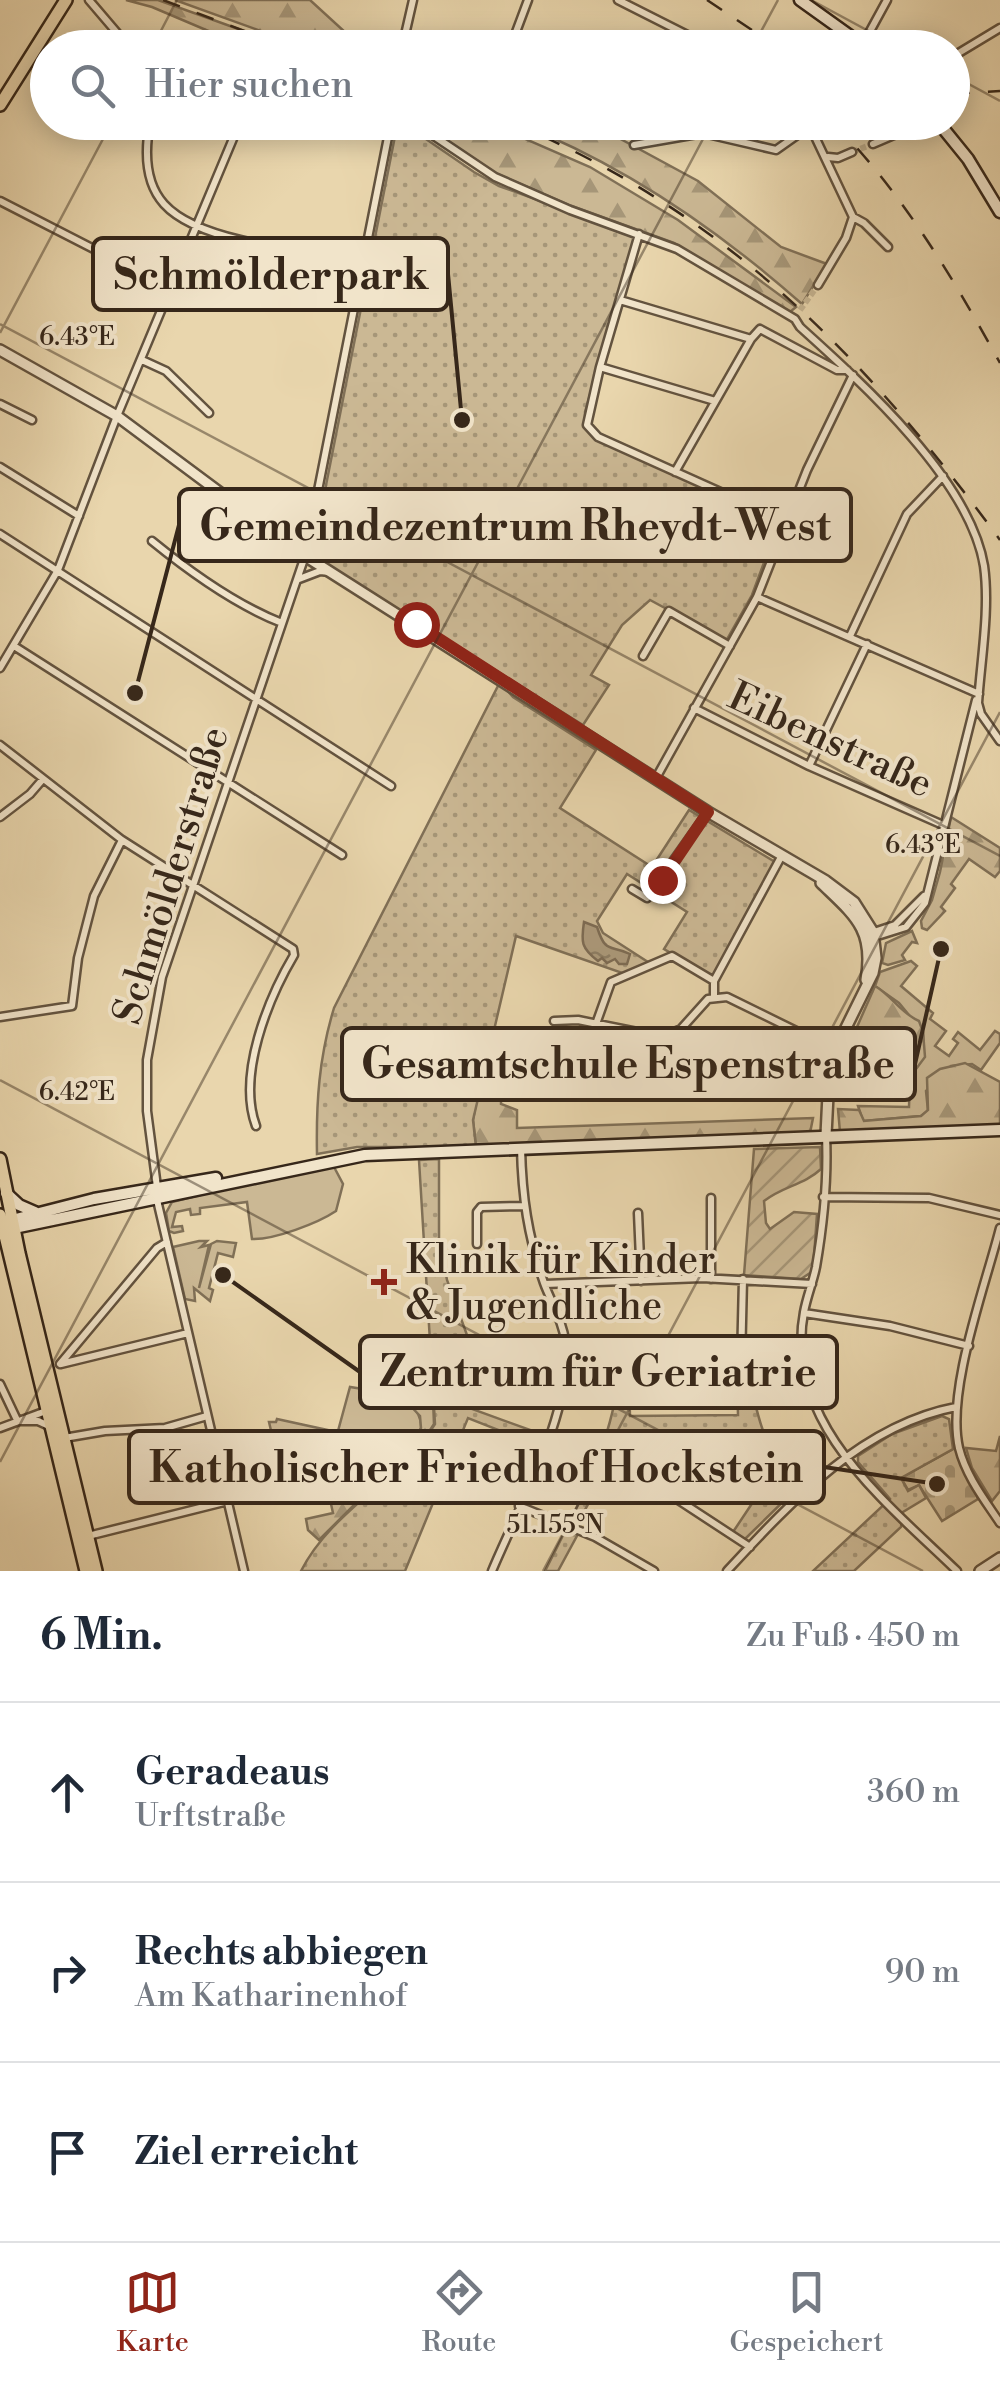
<!DOCTYPE html>
<html lang="de">
<meta charset="utf-8">
<style>
:root{--surface:#fff;--page:#f2f2f3;--text:#1f2937;--muted:#747a83;--line:#e0e1e3;--accent:#8f2418}
body{margin:0;font-family:"Libre Bodoni",serif;background:var(--page);color:var(--text)}
.stop{position:absolute;width:30px;height:30px;margin:-22px;border:8px solid #8f2418;border-radius:50%;background:#fff}
.stop.end{background:#8f2418;border-color:#fff;box-shadow:0 2px 10px #0008}
.list{margin:0;padding:0;list-style:none}
h2{display:flex;justify-content:space-between;align-items:center;height:130px;margin:0;padding:0 40px;font-size:42px}
h2 small{font-size:32px;font-weight:400;color:var(--muted)}
.list li{display:grid;grid-template-columns:65px 1fr auto;gap:30px;align-items:center;box-sizing:border-box;height:180px;padding:0 40px;border-top:2px solid var(--line)}
.list b{display:block;font-size:38px;white-space:nowrap}
.list p{margin:0;font-size:32px;white-space:nowrap;color:var(--muted)}
.list em{font-size:32px;font-style:normal;color:var(--muted)}
.icon{flex:none;width:55px;height:55px;fill:none;stroke:currentColor;stroke-width:2;stroke-linecap:round;stroke-linejoin:round}
.map{position:relative;flex:none;width:1000px;height:1571px;overflow:hidden}
.search{position:absolute;background:var(--surface);box-shadow:0 5px 25px #0003;left:30px;right:30px;top:30px;height:110px;display:flex;align-items:center;gap:25px;box-sizing:border-box;padding:0 35px;border-radius:55px;color:var(--muted);font-size:38px}
.sheet{height:670px;background:var(--surface)}
nav{display:flex;justify-content:space-around;align-items:center;box-sizing:border-box;height:140px;border-top:2px solid var(--line);background:var(--surface);font-size:28px;color:var(--muted)}
nav a{display:grid;justify-items:center;gap:5px}
nav .on{color:var(--accent)}
.map>svg:first-child{display:block}
.grass{fill:#cbb894;stroke:#807057;stroke-width:2.5}
.forest{fill:url(#forest-firs);stroke:#807057;stroke-width:2.5}
.cemetery{fill:url(#cemetery-stones);stroke:#807057;stroke-width:2.5}
.park{fill:url(#park-dots);stroke:#807057;stroke-width:2.5}
.garden{fill:url(#garden-furrows);stroke:#807057;stroke-width:2.5}
.water{fill:url(#water-ripples);stroke:#7d6c54;stroke-width:2.5}
.lines{fill:none;stroke-linecap:round;stroke-linejoin:round}
.minor-tunnel{stroke:#c5b390;stroke-width:6;stroke-dasharray:6 3;stroke-linecap:butt}
.minor-casing{stroke:#63533f;stroke-width:11}
.tertiary-casing{stroke:#63533f;stroke-width:14}
.secondary-casing{stroke:#36271a;stroke-width:15}
.primary-casing{stroke:#36271a;stroke-width:16}
.minor{stroke:#f1e4ca;stroke-width:6}
.tertiary{stroke:#f1e4ca;stroke-width:9}
.secondary{stroke:#f1e4ca;stroke-width:10}
.primary{stroke:#e9d6ad;stroke-width:11}
.rail{stroke:#36271a;stroke-width:2.5;stroke-dasharray:18 18;stroke-linecap:butt}
.route{stroke:#8f2418;stroke-width:12}
.ticks{fill:none;stroke:#36271a;stroke-width:2.5;stroke-opacity:0.45}
.poi-dot{fill:#8f2418;stroke:#f1e4ca;stroke-width:4}
.labels{text-anchor:middle;stroke-width:8;stroke-linejoin:round;paint-order:stroke}
.street-label{font-size:40px;fill:#36271a;stroke:#f1e4ca}
.poi-label{font-size:40px;fill:#36271a;stroke:#f1e4ca;text-anchor:start}
.ticks-label{font-size:25px;text-anchor:middle;fill:#36271a;stroke:#f1e4ca;stroke-width:8;stroke-linejoin:round;paint-order:stroke}
.leader{fill:none;stroke:#36271a;stroke-width:4}
.callout-dot{fill:#36271a;stroke:#f1e4ca;stroke-width:4}
.callout{fill:#f1e4ca;stroke:#36271a;stroke-width:4}
.callout-label{font-size:42px;text-anchor:middle;font-weight:bold;fill:#36271a}
</style>
<div class="map">
<svg width="1000" height="1571" viewBox="0 0 1000 1571">
<defs>
<pattern id="forest-firs" width="22" height="20" patternUnits="userSpaceOnUse" patternTransform="scale(2.5)"><rect width="22" height="20" fill="#cbb894"/><path d="M5 1l3.5 6h-7zM16 11l3.5 6h-7z" fill="#a69678"/></pattern>
<pattern id="cemetery-stones" width="16" height="16" patternUnits="userSpaceOnUse" patternTransform="scale(2.5)"><rect width="16" height="16" fill="#cbb894"/><path d="M2 7V4a2 2 0 0 1 4 0v3zM10 15v-3a2 2 0 0 1 4 0v3z" fill="#a69678"/></pattern>
<pattern id="park-dots" width="8" height="8" patternUnits="userSpaceOnUse" patternTransform="scale(2.5)"><rect width="8" height="8" fill="#cbb894"/><path d="M2 2h.1M6 6h.1" fill="none" stroke="#a69678" stroke-width="1.8" stroke-linecap="round"/></pattern>
<pattern id="garden-furrows" width="10" height="10" patternUnits="userSpaceOnUse" patternTransform="scale(2.5)"><rect width="10" height="10" fill="#cbb894"/><path d="M-1 1l2-2M0 10L10 0M9 11l2-2" fill="none" stroke="#a69678"/></pattern>
<pattern id="water-ripples" width="26" height="14" patternUnits="userSpaceOnUse" patternTransform="scale(2.5)"><rect width="26" height="14" fill="#ac9a7b"/><path d="M2 4q2-2 4 0t4 0M15 11q2-2 4 0t4 0" fill="none" stroke="#8d7e64"/></pattern>
</defs>
<rect width="100%" height="100%" fill="#e9d6ad"/>
<filter id="stains"><feTurbulence type="fractalNoise" baseFrequency=".002" numOctaves="4"/><feColorMatrix values="0 0 0 0 .2 0 0 0 0 .09 0 0 0 0 .02 0 0 0 .5 -.17"/></filter>
<radialGradient id="worn" r=".72"><stop offset=".6" stop-color="#630" stop-opacity="0"/><stop offset="1" stop-color="#630" stop-opacity=".3"/></radialGradient>
<path class="grass" d="M912,931l5,12 -5,-1 -10,13 3,5 -17,5 -6,-2 4,-20z
M911,961l6,5 -16,20 32,27 -3,6 16,12 -11,15 14,10 9,-13 -5,-4 5,-7 22,18 15,-19 5,3v9l-19,27 -9,-6 -21,2 -25,25 2,20 -7,5 -58,5 -5,-15 51,1 1,-30 14,-20 -1,-25 -24,-29 -24,-17 5,-14z
M334,1167l9,17 -7,27c-18,12 -62,29 -84,28l-5,-37 -47,6v6l-9,1 -1,-6 -14,3 -4,15 10,-1 1,5 -9,2 -5,-2 -3,-18 6,-11 77,-19z
M199,1241h8l-6,6 8,-2 -10,43 12,-44 6,-3 19,2 -3,14 -15,-4 -9,35 4,2 -3,11 -16,-13 1,13 -10,-2 -12,-52z
M373,1376l17,4 -2,14c17,4 34,15 33,34 -17,38 -58,75 -89,25l18,-66 19,3 5,-6z
M277,1419l55,12 -4,13 -7,-2 -21,9v3l-22,6 -9,-38h7z"/>
<path class="forest" d="M126,0h32l130,47h-42l-94,-40z
M175,0h135l37,34 28,13h-70z
M418,123h71l101,44 88,53 118,87 -6,5 -8,-2 -108,-67 -105,-38 -74,-32z
M517,123h74l107,58 83,66 46,17 -25,40c-85,-75 -179,-140 -285,-181z
M951,817l49,31v23l-5,6 -26,-18 -18,25 4,4 -14,19 4,4 -18,19 -5,-2 -1,-7 11,-21 8,-28z
M875,986c17,10 27,28 44,35l4,11 2,25 -15,20 -25,-25h-39z
M965,1063l35,19v43l-160,7 -2,-23 21,1 5,11 57,-5 7,-6 -1,-32 13,-9z
M478,1092l23,6v6l16,6v18l296,-10 -3,15 -334,14 -3,-27z
M416,1373l16,3 2,48 -15,23 -25,26 -25,17 -50,50 -11,-10 -2,-11 27,-6 -2,-9 2,-1 -9,-40 12,-4c29,45 70,1 85,-31l-1,-12 -15,-16z
M1000,1436v55l-8,10 -20,-33 -6,-20 30,3z"/>
<path class="cemetery" d="M955,1448l23,51 -36,22 -23,-36 -11,5 -7,-12z"/>
<path class="park" d="M404,124l70,48 25,14 137,50 -51,176v16l11,12 183,82 -27,73 -26,46 -76,-41 -28,25 -31,50 18,10 -26,40 -271,-169 85,-430z
M500,682l13,15 83,53 -36,58 92,59 37,-57 86,52 -62,116 -49,-29 23,-37 -60,-38 -30,47 6,12 48,31 -26,10 -109,-38 -43,184 3,27h-119l-40,7c-1,-51 2,-97 17,-146z
M439,1159v79l8,42 29,80 -4,49 72,26 -5,11 -71,-28 -63,153h-104c31,-61 98,-90 134,-147l-16,-264z
M748,1375c7,29 14,61 29,88 6,10 14,15 17,28l-50,49 -11,-8 18,-27 -57,-38 -68,-34 -21,33 3,3 -35,62 5,3 -20,37h-13c30,-60 65,-123 73,-190h11l1,35 108,-1 -1,-39z
M942,1416l7,3 4,30 -52,29 7,13 11,-6 7,13 -23,14 -2,15 -47,44h-41l77,-72 -32,-37v-6l34,-22z"/>
<path class="garden" d="M820,1147l1,22c-17,16 -38,17 -57,32l2,22 4,6 24,-17 23,2 -4,57 -12,8 -57,-4 10,-126z"/>
<path class="water" d="M584,922l13,5c9,28 13,17 33,27l-3,10h-8l-4,-5 -8,4 -5,-5 -4,3c-17,-13 -17,-19 -14,-39z"/>
<g class="lines">
<path class="minor-tunnel" d="M852,152l21,-8
M800,310l18,-25"/>
<g class="minor-casing">
<path id="minor" d="M89,0l41,48
M618,0l95,48
M405,38l23,10
M863,44l24,-44
M402,48l11,-48
M510,48l18,-48
M952,57l48,-29
M150,122c-5,27 -6,60 14,82 37,41 146,47 199,54
M413,122l82,55 75,33 107,39 118,70 5,8c62,56 170,153 184,239 6,43 -3,93 -6,137l3,11 19,27
M809,124l44,93 -7,21 -28,47
M873,144l21,-9 14,-13
M634,145l69,-12 73,17 34,-24
M828,157l10,1 14,-6
M0,201l170,87
M853,217l11,6 24,24
M639,234l-39,133 -13,58 11,12 187,84
M620,300l131,39
M142,360l24,11 43,42
M600,367l115,34
M0,404l32,16
M0,467l79,49
M675,472l76,-133 9,-10 77,41h10
M0,534l391,252
M152,541c38,31 84,64 130,82
M299,579l21,-8 10,1
M757,597l222,97
M850,636l57,-122 36,-38
M14,646l328,209
M643,656l26,-45 61,35
M0,668l58,-98 59,-154 123,-294
M694,708l115,58 134,59
M0,745l122,95 171,109 1,6c-26,44 -57,120 -38,171
M809,766l58,-122
M656,778l101,-181 50,-127 46,-95
M0,817l30,-23 13,-15
M632,889l15,9 61,-86
M871,933l24,-8 29,-29
M871,938l35,-11 19,-24 51,-203
M714,981l67,-124
M0,1017l72,-11 6,-48 16,-62 28,-56
M554,1021l24,-1 84,17 19,-8 27,-30 19,-2 108,53
M596,1024l15,-42 61,-26 42,25v16
M826,1136c2,42 -3,90 -10,131 -3,15 -9,29 -12,45 -21,111 83,191 153,259
M157,1187l-10,-76v-51l15,-83 143,-421 86,-434
M823,1197l106,1 71,17
M157,1200l87,371
M638,1213l3,68
M1000,1228c-15,59 -54,163 -41,220 7,28 25,51 41,75
M477,1244v-32l4,-5 42,-1
M711,1279v-81
M545,1284l157,-6 110,6
M804,1313l86,13 79,20
M60,1364l97,-116 10,-6
M61,1364l127,-31
M565,1374l57,3 110,-5 9,-9 2,-84
M0,1384l17,36
M18,1421h20l11,5
M0,1428l46,-17
M64,1438l41,-7 60,-3 42,-12
M547,1441l116,49 87,57
M519,1506l76,31 59,34
M88,1536l140,-35
M492,1571c26,-63 83,-163 73,-231 -3,-21 -14,-38 -21,-57 -16,-46 -22,-87 -23,-135
M727,1571c63,-68 134,-146 229,-164"/>
</g>
<g class="tertiary-casing">
<path id="tertiary" d="M0,350l117,66 188,140 403,256 118,69 28,21 19,30 3,26 -3,15 -38,77 -6,25 -3,60
M821,883c33,32 54,46 45,97
M980,1571l20,-13"/>
</g>
<g class="secondary-casing">
<path id="secondary" d="M800,0l67,48
M938,122l30,37 32,53
M6,1193l13,12 16,7
M8,1221l86,-22 122,-21
M7,1226l7,2 351,-73 635,-25"/>
</g>
<g class="primary-casing">
<path id="primary" d="M0,105l66,-105
M0,1159l19,94 77,318
M0,1215l86,356"/>
</g>
<use href="#minor" class="minor"/>
<use href="#tertiary" class="tertiary"/>
<use href="#secondary" class="secondary"/>
<use href="#primary" class="primary"/>
<path class="rail" d="M163,0l126,48
M707,0l72,48
M952,94l48,-3
M510,122c213,88 357,236 490,418
M833,122c70,72 119,154 167,241"/>
</g>
<g class="lines">
<path class="route" d="M416,624l292,188 -46,68"/>
</g>
<path class="ticks" d="M811,0l89,48M152,48l25,-48M752,48l26,-48M952,75l48,26M0,324l1000,532M0,333l112,-211M0,1080l923,491M0,1462l712,-1340M543,1571l457,-859"/>
<path class="poi-dot" d="M379 1267h10v10h10v10h-10v10h-10v-10h-10v-10h10z"/>
<g class="labels">
<g class="street-label">
<text transform="translate(831 739) rotate(25)" y="14">Eibenstraße</text>
<text transform="translate(170 875) rotate(-73)" y="14">Schmölderstraße</text>
</g>
<g class="poi-label">
<text x="406" y="1273">Klinik für Kinder<tspan x="406" dy="46">&amp; Jugendliche</tspan></text>
</g>
</g>
<g class="ticks-label">
<text x="77" y="345">6.43°E</text>
<text x="923" y="853">6.43°E</text>
<text x="77" y="1100">6.42°E</text>
<text x="555" y="1533">51.155°N</text>
</g>
<path class="leader" d="M462 420L448 274M135 693L179 525M941 949L915 1064M223 1275L360 1372M937 1484L824 1467"/>
<g class="callout-dot">
<circle cx="462" cy="420" r="10"/>
<circle cx="135" cy="693" r="10"/>
<circle cx="941" cy="949" r="10"/>
<circle cx="223" cy="1275" r="10"/>
<circle cx="937" cy="1484" r="10"/>
</g>
<g class="callout">
<rect x="93" y="238" width="355" height="72" rx="10"/>
<rect x="179" y="489" width="672" height="72" rx="10"/>
<rect x="342" y="1028" width="573" height="72" rx="10"/>
<rect x="360" y="1336" width="477" height="72" rx="10"/>
<rect x="129" y="1431" width="695" height="72" rx="10"/>
</g>
<g class="callout-label">
<text x="271" y="289">Schmölderpark</text>
<text x="515" y="540">Gemeindezentrum Rheydt-West</text>
<text x="628" y="1078">Gesamtschule Espenstraße</text>
<text x="598" y="1386">Zentrum für Geriatrie</text>
<text x="476" y="1482">Katholischer Friedhof Hockstein</text>
</g>
<rect width="100%" height="100%" filter="url(#stains)"/>
<rect width="100%" height="100%" fill="url(#worn)"/>
</svg>
<div class="stop" style="left:416px;top:624px"></div>
<div class="stop end" style="left:662px;top:880px"></div>
<div class="search"><svg class="icon" aria-label="search" viewBox="0 0 24 24"><circle cx="10" cy="10" r="6"/><path d="M15 15l6 6"/></svg>Hier suchen</div>
</div>
<section class="sheet">
<h2>6 Min.<small>Zu Fuß · 450 m</small></h2>
<ul class="list">
<li><svg class="icon" aria-label="ahead" viewBox="0 0 24 24"><path d="M12 20V5M6 11l6-6 6 6"/></svg><div><b>Geradeaus</b><p>Urftstraße</p></div><em>360 m</em></li>
<li><svg class="icon" aria-label="right" viewBox="0 0 24 24"><path d="M7 20v-9h11M14 6l5 5-5 5"/></svg><div><b>Rechts abbiegen</b><p>Am Katharinenhof</p></div><em>90 m</em></li>
<li><svg class="icon" aria-label="arrive" viewBox="0 0 24 24"><path d="M6 21V4h12l-3 4 3 4H6"/></svg><div><b>Ziel erreicht</b></div></li>
</ul>
</section>
<nav>
<a class="on"><svg class="icon" aria-label="map" viewBox="0 0 24 24"><path d="M3 6l6-2 6 2 6-2v14l-6 2-6-2-6 2zM9 4v14M15 6v14"/></svg>Karte</a>
<a><svg class="icon" aria-label="directions" viewBox="0 0 24 24"><path d="M12 3l9 9-9 9-9-9zM9 14v-3h6M13 9l2 2-2 2"/></svg>Route</a>
<a><svg class="icon" aria-label="saved" viewBox="0 0 24 24"><path d="M7 4h10v16l-5-4-5 4z"/></svg>Gespeichert</a>
</nav>
